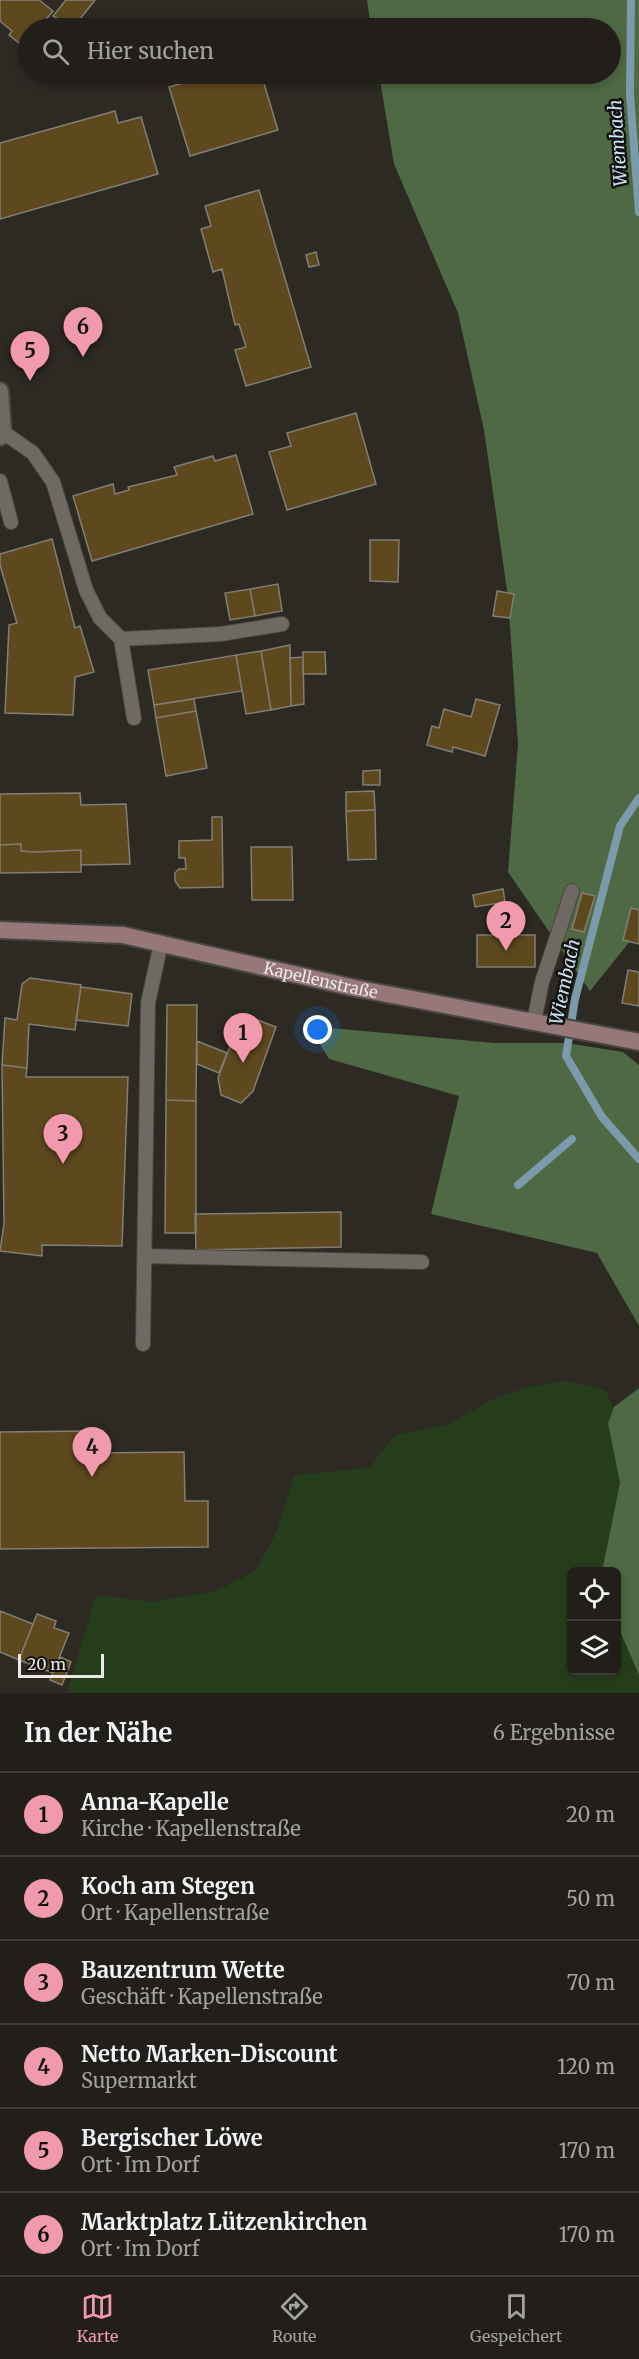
<!DOCTYPE html>
<html lang="de">
<meta charset="utf-8">
<style>
:root{--surface:#221f1a;--page:#2e2c27;--text:#f1f3f6;--muted:#a2a2a2;--line:#3f3d39;--accent:#f29aad}
body{margin:0;font-family:Merriweather,serif;background:var(--page);color:var(--text)}
.controls{position:absolute;right:18px;bottom:18px;display:grid;overflow:hidden;border-radius:9px;box-shadow:0 3px 9px #0003}
.controls button{width:54px;height:54px;display:grid;place-items:center;padding:0;border:0;border-bottom:2px solid var(--line);background:var(--surface);color:var(--text);font:30px sans-serif}
.scale{position:absolute;left:18px;bottom:15px;width:86px;box-sizing:border-box;padding-left:6px;border:3px solid #eceae6;border-top:0;font-size:16px;line-height:21px;white-space:nowrap;color:#eceae6;-webkit-text-stroke:4px #14120f;paint-order:stroke}
.you{position:absolute;left:318px;top:1030px;width:21px;height:21px;margin:-15px;border:4px solid #fff;border-radius:50%;background:#1a73e8;box-shadow:0 0 0 9px #1a73e833}
.badge{display:grid;place-items:center;width:39px;height:39px;border-radius:50%;background:var(--accent);color:#111;font-size:20px;font-weight:700}
.pin{position:absolute;translate:-50% -50px;filter:drop-shadow(0 2px 3px #0008)}
.pin::after{content:'';position:absolute;top:32px;width:21px;height:18px;background:inherit;clip-path:polygon(0 0,100% 0,50% 100%)}
.list{margin:0;padding:0;list-style:none}
h2{display:flex;justify-content:space-between;align-items:center;height:78px;margin:0;padding:0 24px;font-size:26px}
h2 small{font-size:20px;font-weight:400;color:var(--muted)}
.list li{display:grid;grid-template-columns:39px 1fr auto;gap:18px;align-items:center;box-sizing:border-box;height:84px;padding:0 24px;border-top:2px solid var(--line)}
.list b{display:block;font-size:22px;white-space:nowrap}
.list p{margin:0;font-size:20px;white-space:nowrap;color:var(--muted)}
.list em{font-size:20px;font-style:normal;color:var(--muted)}
.icon{flex:none;width:33px;height:33px;fill:none;stroke:currentColor;stroke-width:2;stroke-linecap:round;stroke-linejoin:round}
.map{position:relative;flex:none;width:639px;height:1693px;overflow:hidden}
.search{position:absolute;background:var(--surface);box-shadow:0 3px 9px #0003;left:18px;right:18px;top:18px;height:66px;display:flex;align-items:center;gap:15px;box-sizing:border-box;padding:0 21px;border-radius:33px;color:var(--muted);font-size:22px}
.sheet{height:582px;background:var(--surface)}
nav{display:flex;justify-content:space-around;align-items:center;box-sizing:border-box;height:84px;border-top:2px solid var(--line);background:var(--surface);font-size:16px;color:var(--muted)}
nav a{display:grid;justify-items:center;gap:3px}
nav .on{color:var(--accent)}
.map>svg:first-child{display:block}
.green{fill:#263d1b}
.forest{fill:#4e6943}
.lines{fill:none;stroke-linecap:round;stroke-linejoin:round}
.stream{stroke:#7b9aab;stroke-width:8}
.building{fill:#5e491f;stroke:#827e76;stroke-width:1.5}
.service-casing{stroke:#494640;stroke-width:16}
.minor-casing{stroke:#494640;stroke-width:20}
.secondary-casing{stroke:#494640;stroke-width:20}
.service{stroke:#6e6a63;stroke-width:14}
.minor{stroke:#6e6a63;stroke-width:16}
.secondary{stroke:#96777a;stroke-width:16}
.labels{text-anchor:middle;stroke-width:5;stroke-linejoin:round;paint-order:stroke}
.street-label{font-size:16px;fill:#eceae6;stroke:#14120f}
.water-label{font-size:18px;font-style:italic;fill:#c8e4f6;stroke:#14120f}
</style>
<div class="map">
<svg width="639" height="1693" viewBox="0 0 639 1693">
<rect width="100%" height="100%" fill="#2d2923"/>
<path class="green" d="M566,1381l39,9 9,17 -6,16 12,60 -18,88 -30,1v98h44l1,-46 22,51v18h-572l29,-98 56,7 64,-11 39,-20 22,-40 17,-56 76,-7 14,-20 12,-13 52,-11 46,-25 34,-12z"/>
<path class="forest" d="M367,0h272v930l-49,61 -82,-119 10,-128 -10,-147 -24,-167 -26,-117 -64,-149 -15,-90h231v-46h-239z
M309,1026l185,17h72l57,9 16,13v261l-42,-73 -166,-39 28,-118 -130,-37z
M639,1388v287l-22,-51 -1,-52 -14,-1 18,-88 -12,-60 6,-16z"/>
<g class="lines">
<path class="stream" d="M631,0l-1,94 9,118
M639,798l-19,28 -45,173 -9,57 36,61 37,42
M518,1185l54,-46"/>
</g>
<path class="building" d="M0,0h39l14,11 -14,17h-11v13l-4,6 -15,-12 3,-4 -12,-10z
M66,0h29l-22,28 -20,-12z
M214,74h25l3,9 20,-6 16,53 -88,26 -21,-69z
M115,111l3,12 23,-6 17,57 -158,45v-76z
M259,190l52,177 -65,19 -11,-36 11,-3 -7,-23 -4,1 -13,-56 -9,3 -12,-43 10,-3 -6,-20z
M316,252l3,13 -10,2 -3,-12z
M356,413l20,71 -89,26 -18,-58 22,-6 -4,-13z
M236,455l17,59 -161,47 -19,-65 40,-12 2,10 14,-4 -1,-3 49,-12 -3,-8 39,-11 2,5z
M52,539l23,89 5,-2 14,46 -19,5 -2,38 -68,-2 4,-88 8,-2 -17,-58v-11z
M370,540h29l-1,42 -28,-1z
M278,584l4,27 -27,5 -5,-27z
M250,589l5,27 -25,4 -5,-27z
M497,591l17,3 -4,24 -17,-2z
M290,645l1,61 -20,4 -10,-59z
M261,651l10,59 -25,4 -10,-59z
M303,652h22l1,22h-23z
M236,655l6,36 -88,14 -6,-35z
M303,657l1,47 -13,2 -1,-48z
M194,699l2,12 -40,7 -2,-13z
M476,699l24,6 -15,51 -32,-9 -1,5 -25,-7 5,-19 7,2 5,-19 27,8z
M196,711l11,57 -41,8 -10,-58z
M380,770v15h-17v-14z
M374,791l1,19 -29,1v-19z
M80,793l1,12 45,-1 4,60 -49,1v-15l-47,2 -13,-1v-7l-21,1v-51z
M375,810l1,49 -28,1 -2,-49z
M212,817h10l1,70 -43,1 -5,-7v-8l4,-4h7l-1,-11h-6v-17l33,-1z
M21,844v7l13,1 47,-2v22l-81,1v-28z
M251,847h41l1,53h-41z
M503,889l2,13 -30,5 -2,-12z
M582,893l13,3 -11,36 -12,-3z
M631,908l8,2v34l-16,-4z
M477,935h58v32h-58z
M628,970l11,2v34l-17,-3z
M30,978l51,7 -6,45 -46,-6 -2,44 -25,-3 3,-47 12,2 5,-36z
M81,987l51,7 -4,32 -52,-6z
M167,1005h30l-1,96 -30,-1z
M242,1014l34,13 -23,64 -12,12 -20,-8 -3,-17z
M197,1041l30,12 -8,20 -22,-9z
M2,1065l25,3 -1,9h102l-6,169 -80,-1v11l-42,-5 4,-27z
M166,1100l30,1v132h-31z
M341,1212v35l-145,3 -1,-36z
M86,1431v22l98,-1 1,49h23v46l-208,2v-117z
M0,1611l33,13 -14,36 -19,-8z
M37,1614l19,7 -2,7 15,5 -16,40 -34,-13z
M60,1657l11,5 -9,23 -12,-5z"/>
<g class="lines">
<g class="service-casing">
<path id="service" d="M3,432l30,21 20,29 33,108 14,28 21,21 13,79
M0,481l11,41
M121,639l100,-5 61,-10
M534,1021l8,-39 30,-91
M144,1256l278,6
M143,1344l5,-341 13,-60"/>
</g>
<g class="minor-casing">
<path id="minor" d="M0,391l3,41 -3,5"/>
</g>
<g class="secondary-casing">
<g id="secondary">
<path id="s1" d="M0,930l123,5 232,53 284,54"/>
</g>
</g>
<use href="#service" class="service"/>
<use href="#minor" class="minor"/>
<use href="#secondary" class="secondary"/>
</g>
<g class="labels">
<g class="street-label">
<text dy="6" stroke="none"><textPath href="#s1" startOffset="326">Kapellenstraße</textPath></text>
</g>
<g class="water-label">
<text transform="translate(618 143) rotate(-94)" y="6">Wiembach</text>
<text transform="translate(565 982) rotate(-78)" y="6">Wiembach</text>
</g>
</g>
</svg>
<div class="controls">
<button><svg class="icon" aria-label="locate" viewBox="0 0 24 24"><circle cx="12" cy="12" r="6"/><path d="M12 2v4M12 18v4M2 12h4M18 12h4"/></svg></button>
<button><svg class="icon" aria-label="layers" viewBox="0 0 24 24"><path d="M12 4l9 5-9 5-9-5zM3 14l9 5 9-5"/></svg></button>
</div>
<div class="scale">20 m</div>
<div class="you"></div>
<div class="pin badge" style="left:243px;top:1063px">1</div>
<div class="pin badge" style="left:506px;top:951px">2</div>
<div class="pin badge" style="left:63px;top:1164px">3</div>
<div class="pin badge" style="left:92px;top:1477px">4</div>
<div class="pin badge" style="left:30px;top:381px">5</div>
<div class="pin badge" style="left:83px;top:357px">6</div>
<div class="search"><svg class="icon" aria-label="search" viewBox="0 0 24 24"><circle cx="10" cy="10" r="6"/><path d="M15 15l6 6"/></svg>Hier suchen</div>
</div>
<section class="sheet">
<h2>In der Nähe<small>6 Ergebnisse</small></h2>
<ul class="list">
<li><span class="badge">1</span><div><b>Anna-Kapelle</b><p>Kirche · Kapellenstraße</p></div><em>20 m</em></li>
<li><span class="badge">2</span><div><b>Koch am Stegen</b><p>Ort · Kapellenstraße</p></div><em>50 m</em></li>
<li><span class="badge">3</span><div><b>Bauzentrum Wette</b><p>Geschäft · Kapellenstraße</p></div><em>70 m</em></li>
<li><span class="badge">4</span><div><b>Netto Marken-Discount</b><p>Supermarkt</p></div><em>120 m</em></li>
<li><span class="badge">5</span><div><b>Bergischer Löwe</b><p>Ort · Im Dorf</p></div><em>170 m</em></li>
<li><span class="badge">6</span><div><b>Marktplatz Lützenkirchen</b><p>Ort · Im Dorf</p></div><em>170 m</em></li>
</ul>
</section>
<nav>
<a class="on"><svg class="icon" aria-label="map" viewBox="0 0 24 24"><path d="M3 6l6-2 6 2 6-2v14l-6 2-6-2-6 2zM9 4v14M15 6v14"/></svg>Karte</a>
<a><svg class="icon" aria-label="directions" viewBox="0 0 24 24"><path d="M12 3l9 9-9 9-9-9zM9 14v-3h6M13 9l2 2-2 2"/></svg>Route</a>
<a><svg class="icon" aria-label="saved" viewBox="0 0 24 24"><path d="M7 4h10v16l-5-4-5 4z"/></svg>Gespeichert</a>
</nav>
